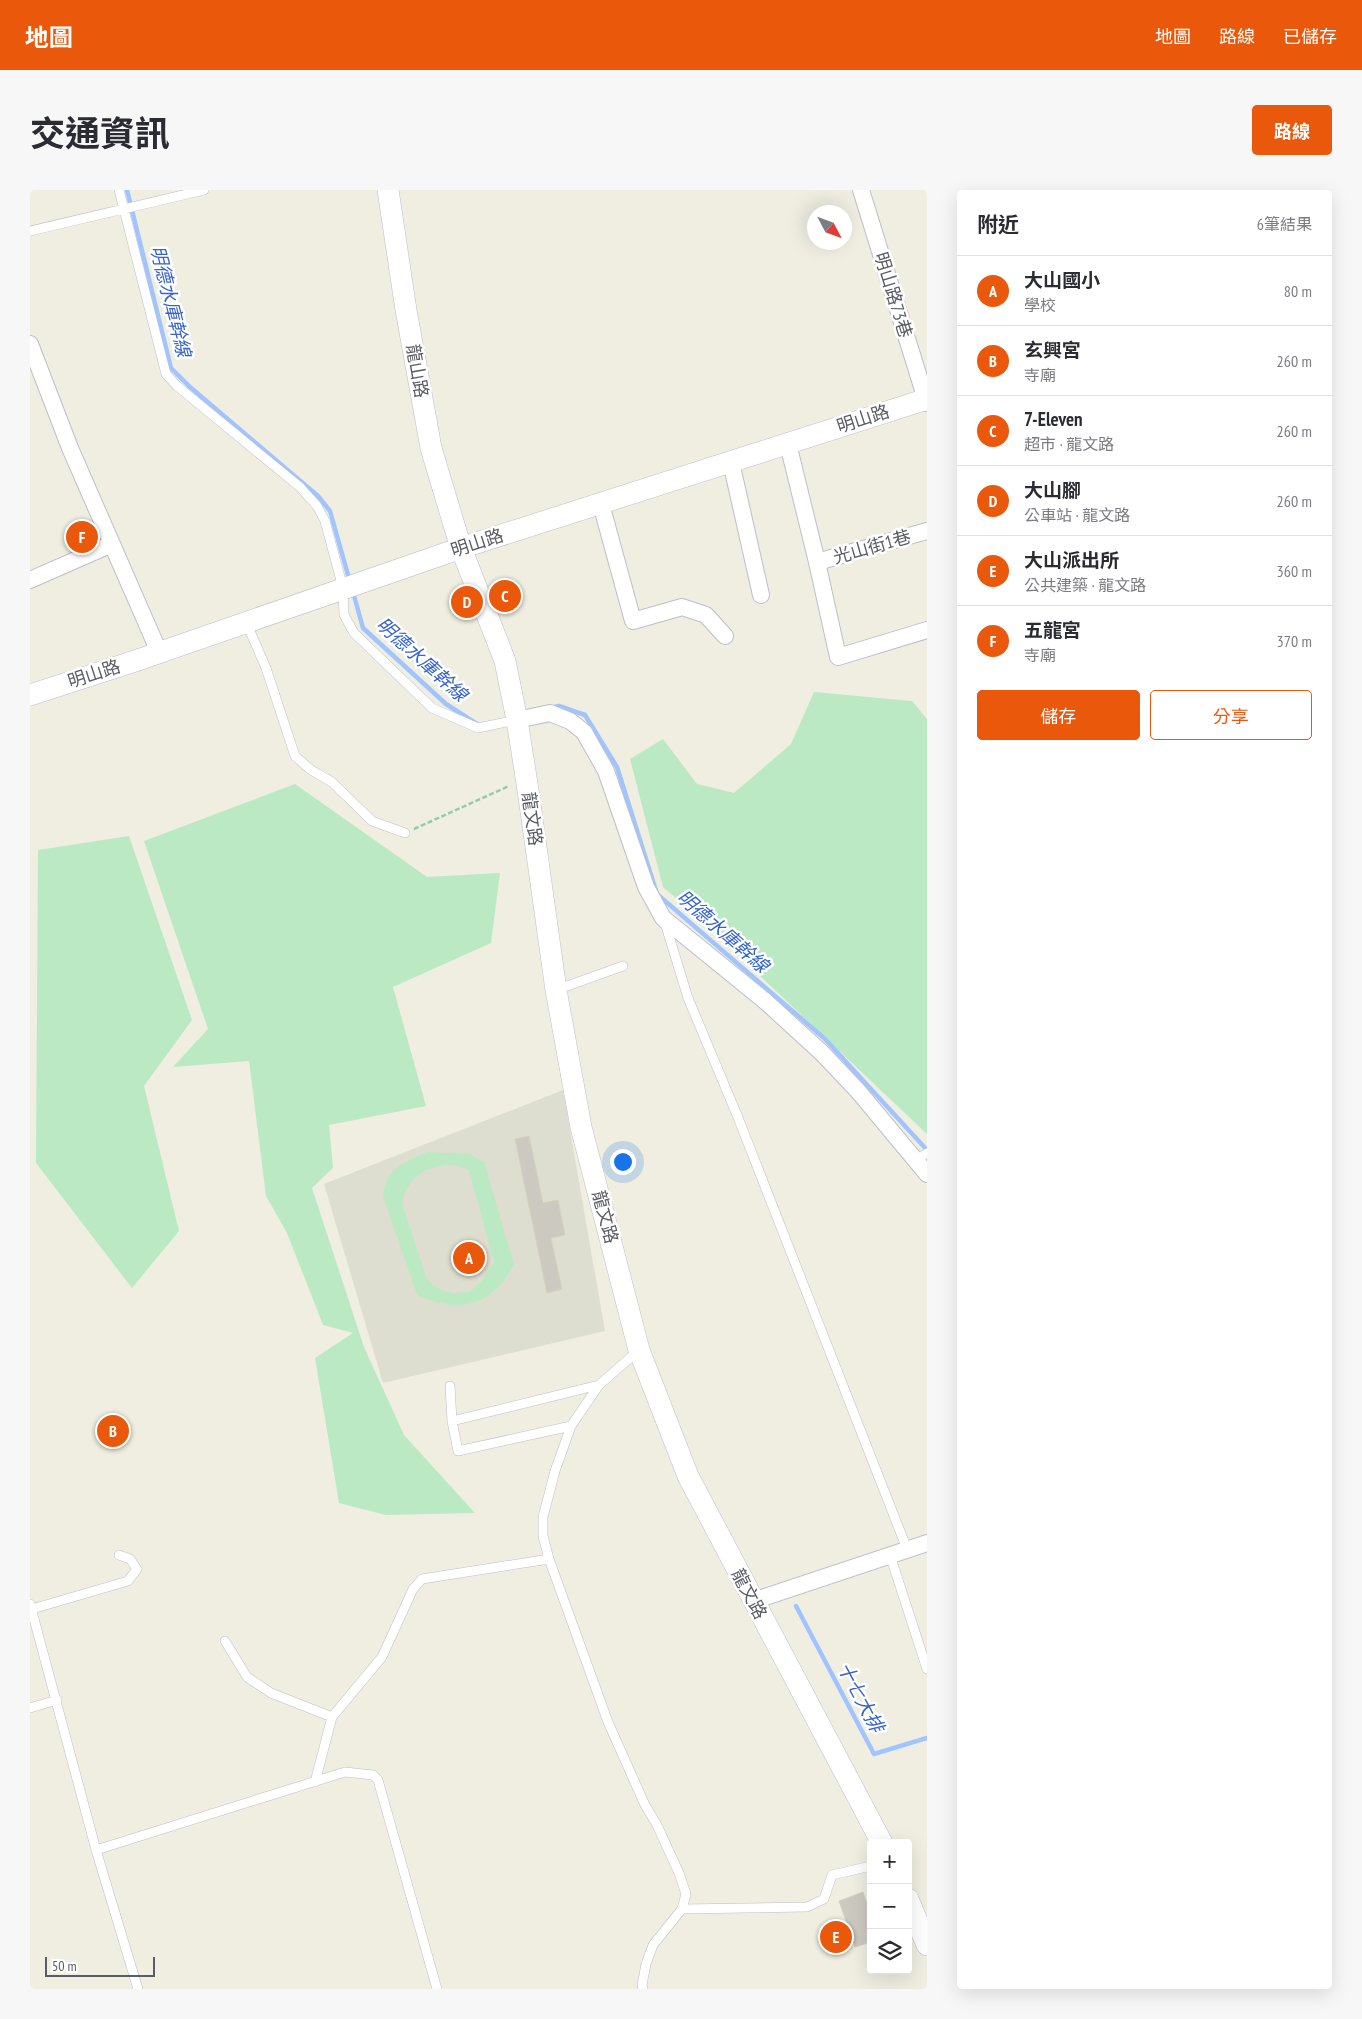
<!DOCTYPE html>
<html lang="zh-TW">
<meta charset="utf-8">
<style>
:root{--surface:#fff;--page:#f7f7f7;--text:#2b2b33;--muted:#7c7c81;--line:#e1e1e2;--accent:#ea580c}
body{margin:0;font-family:"PT Sans Narrow","Noto Sans TC",sans-serif;background:var(--page);color:var(--text)}
.controls{position:absolute;right:15px;bottom:15px;display:grid;overflow:hidden;border-radius:5px;box-shadow:0 5px 20px #0002}
.controls button{width:45px;height:45px;display:grid;place-items:center;padding:0;border:0;border-bottom:1px solid var(--line);background:var(--surface);color:var(--text);font:25px sans-serif}
.compass{position:absolute;left:777px;top:15px;width:45px;height:45px;border-radius:50%;background:var(--surface);box-shadow:0 5px 20px #0002;rotate:131deg}
.scale{position:absolute;left:15px;bottom:12px;width:110px;box-sizing:border-box;padding-left:5px;border:2px solid #5a5c64;border-top:0;font-size:14px;line-height:18px;white-space:nowrap;color:#5a5c64;-webkit-text-stroke:4px #fff;paint-order:stroke}
.you{position:absolute;left:592px;top:971px;width:18px;height:18px;margin:-12px;border:4px solid #fff;border-radius:50%;background:#1a73e8;box-shadow:0 0 0 8px #1a73e833}
.badge{display:grid;place-items:center;width:32px;height:32px;border-radius:50%;background:var(--accent);color:#fff;font-size:16px;font-weight:700}
.pin{position:absolute;translate:-50% -50%;border:2px solid #fff;box-shadow:0 1px 5px #0006}
.list{margin:0;padding:0;list-style:none}
h2{display:flex;justify-content:space-between;align-items:center;height:65px;margin:0;padding:0 20px;font-size:21px}
h2 small{font-size:16px;font-weight:400;color:var(--muted)}
.list li{display:grid;grid-template-columns:32px 1fr auto;gap:15px;align-items:center;box-sizing:border-box;height:70px;padding:0 20px;border-top:1px solid var(--line)}
.list b{display:block;font-size:19px;white-space:nowrap}
.list p{margin:0;font-size:16px;white-space:nowrap;color:var(--muted)}
.list em{font-size:16px;font-style:normal;color:var(--muted)}
.actions{display:flex;gap:10px;padding:15px 20px}
.actions a{flex:1;padding:11px 0;border:1px solid var(--accent);border-radius:5px;text-align:center;font-size:18px;color:var(--accent)}
.actions .main{background:var(--accent);color:#fff}
.icon{flex:none;width:28px;height:28px;fill:none;stroke:currentColor;stroke-width:2;stroke-linecap:round;stroke-linejoin:round}
.map{position:relative;flex:none;width:897px;height:1799px;overflow:hidden;border-radius:5px}
header{display:flex;align-items:center;gap:30px;box-sizing:border-box;height:70px;padding:0 25px;background:var(--accent);color:#fff}
header strong{font-size:24px}
nav{display:flex;gap:28px;margin-inline-start:auto;font-size:18px}
.intro{display:flex;align-items:center;justify-content:space-between;box-sizing:border-box;height:120px;padding:0 30px}
h1{margin:0;font-size:35px}
.button{padding:12px 22px;border-radius:5px;background:var(--accent);color:#fff;font-size:18px;font-weight:700}
main{display:flex;gap:30px;padding:0 30px}
aside{flex:1;background:var(--surface);border-radius:5px;box-shadow:0 5px 20px #0002}
.map>svg:first-child{display:block}
.education{fill:#deded0}
.green{fill:#bbe9c4;fill-rule:evenodd}
.lines{fill:none;stroke-linecap:round;stroke-linejoin:round}
.stream{stroke:#a1c4ff;stroke-width:4.5}
.building{fill:#cccac0;stroke:#d4d1bf}
.service-casing{stroke:#bebfc6;stroke-width:10}
.minor-casing{stroke:#bebfc6;stroke-width:18}
.tertiary-casing{stroke:#bebfc6;stroke-width:22}
.path{stroke:#93cbad;stroke-width:2.5;stroke-dasharray:5 2.5;stroke-linecap:butt}
.service{stroke:#fff;stroke-width:9}
.minor{stroke:#fff;stroke-width:16}
.tertiary{stroke:#fff;stroke-width:21}
.labels{text-anchor:middle;stroke-width:5;stroke-linejoin:round;paint-order:stroke}
.street-label{font-size:18px;fill:#5a5c64;stroke:#fff}
.water-label{font-size:19px;font-style:italic;fill:#3663cf;stroke:#fff}
</style>
<header>
<strong>地圖</strong>
<nav><a>地圖</a><a>路線</a><a>已儲存</a></nav>
</header>
<div class="intro"><h1>交通資訊</h1><a class="button">路線</a></div>
<main>
<div class="map">
<svg width="897" height="1799" viewBox="0 0 897 1799">
<rect width="100%" height="100%" fill="#efeee1"/>
<path class="education" d="M533,900l42,241 -222,52 -59,-199z"/>
<path class="green" d="M784,502l98,9 15,18v415l-227,-215 -37,-32 -33,-128 33,-20 34,45 37,9 57,-49z
M265,594l132,93 73,-4 -9,70 -98,44 33,119 -97,19 4,43 -21,20 52,159 40,88 71,78 -89,2 -47,-12 -24,-145 38,-25 -30,-8 -36,-92 -21,-37 -17,-135 -76,6 35,-38 -64,-188z
M99,646l63,184 -48,66 35,145 -47,57 -96,-125 2,-313z
M397,962l42,2 15,8 30,102c-22,43 -55,50 -97,31l-34,-99c3,-28 21,-34 44,-44zM418,975l11,1 10,4 25,92 -14,21 -11,9 -13,1 -12,-2 -10,-5 -7,-7 -25,-76c7,-26 20,-35 46,-38z"/>
<g class="lines">
<path class="stream" d="M97,0l44,178 19,19 128,109 12,15 20,71
M323,402l10,36 83,76 31,20
M520,518l9,-2 26,9 32,52 40,127 168,145 102,111
M766,1416l78,148 53,-16"/>
</g>
<path class="building" d="M499,946l14,67 15,-3 7,35 -14,3 11,51 -15,4 -32,-154z
M833,1702l8,22v28l-16,5 -16,-46z"/>
<g class="lines">
<g class="service-casing">
<path id="service" d="M89,0l47,184 11,12 123,101 17,19 8,15 18,67 1,27 10,18 78,75 46,20 38,-8
M0,41l174,-41
M216,432l20,46 29,88 16,14 21,12 40,39 33,12
M635,733l23,75 49,117 170,434
M526,800l67,-24
M886,970l11,-7
M609,1160l-40,35 -28,41 -16,45 -12,46v19l6,23 59,163 37,83 12,20 22,48 7,21 -4,15 -29,36 -7,19 -4,21 1,4
M420,1196l2,35 6,30 113,-25
M422,1231l147,-36
M860,1365l37,114
M0,1414l66,246 42,139
M2,1419l96,-28 9,-12 -7,-10 -11,-4
M195,1451l22,36 24,16 61,24
M0,1518l27,-8
M285,1592l17,-65 50,-60 31,-68 9,-10 127,-20
M66,1660l249,-78 28,3 5,5 59,209
M652,1719l125,-2 17,-8 8,-24 39,-9"/>
</g>
<g class="minor-casing">
<path id="minor" d="M831,0l66,213
M0,154l40,104 89,204
M758,254l29,118 21,95 89,-27
M701,272l30,133
M571,314l32,117 49,-14 24,8 19,21
M787,372l110,-31
M0,390l82,-36
M487,530l33,-7 20,8 14,11 22,39 40,116 17,31 102,83 57,52 36,38 69,83
M723,1411l174,-58"/>
</g>
<g class="tertiary-casing">
<path id="tertiary" d="M358,0l18,120 25,138 30,100 44,113 12,59 11,70 28,200 25,137 58,223 49,126 194,367
M0,505l105,-34 326,-113 466,-149
M878,1709l19,46"/>
</g>
<path class="path" d="M384,639l95,-43"/>
<use href="#service" class="service"/>
<use href="#minor" class="minor"/>
<use href="#tertiary" class="tertiary"/>
</g>
<g class="labels">
<g class="street-label">
<text transform="translate(863 105) rotate(73)" y="6">明山路73巷</text>
<text transform="translate(387 181) rotate(80)" y="6">龍山路</text>
<text transform="translate(833 229) rotate(-18)" y="6">明山路</text>
<text transform="translate(447 353) rotate(-18)" y="6">明山路</text>
<text transform="translate(842 357) rotate(-16)" y="6">光山街1巷</text>
<text transform="translate(64 484) rotate(-18)" y="6">明山路</text>
<text transform="translate(502 629) rotate(82)" y="6">龍文路</text>
<text transform="translate(575 1027) rotate(75)" y="6">龍文路</text>
<text transform="translate(719 1404) rotate(62)" y="6">龍文路</text>
</g>
<g class="water-label">
<text transform="translate(141 111) rotate(76)" y="7">明德水庫幹線</text>
<text transform="translate(392 469) rotate(42)" y="7">明德水庫幹線</text>
<text transform="translate(693 741) rotate(41)" y="7">明德水庫幹線</text>
<text transform="translate(831 1507) rotate(62)" y="7">十七大排</text>
</g>
</g>
</svg>
<div class="controls">
<button>+</button>
<button>−</button>
<button><svg class="icon" aria-label="layers" viewBox="0 0 24 24"><path d="M12 4l9 5-9 5-9-5zM3 14l9 5 9-5"/></svg></button>
</div>
<svg class="compass" viewBox="-18 -18 36 36"><path d="M0-13l5 13h-10z" fill="#e53935"/><path d="M0 13l5-13h-10z" fill="#7c7c81"/></svg>
<div class="scale">50 m</div>
<div class="you"></div>
<div class="pin badge" style="left:439px;top:1068px">A</div>
<div class="pin badge" style="left:83px;top:1241px">B</div>
<div class="pin badge" style="left:475px;top:406px">C</div>
<div class="pin badge" style="left:437px;top:412px">D</div>
<div class="pin badge" style="left:806px;top:1747px">E</div>
<div class="pin badge" style="left:52px;top:347px">F</div>
</div>
<aside>
<h2>附近<small>6筆結果</small></h2>
<ul class="list">
<li><span class="badge">A</span><div><b>大山國小</b><p>學校</p></div><em>80 m</em></li>
<li><span class="badge">B</span><div><b>玄興宮</b><p>寺廟</p></div><em>260 m</em></li>
<li><span class="badge">C</span><div><b>7-Eleven</b><p>超市 · 龍文路</p></div><em>260 m</em></li>
<li><span class="badge">D</span><div><b>大山腳</b><p>公車站 · 龍文路</p></div><em>260 m</em></li>
<li><span class="badge">E</span><div><b>大山派出所</b><p>公共建築 · 龍文路</p></div><em>360 m</em></li>
<li><span class="badge">F</span><div><b>五龍宮</b><p>寺廟</p></div><em>370 m</em></li>
</ul>
<div class="actions"><a class="main">儲存</a><a>分享</a></div>
</aside>
</main>
